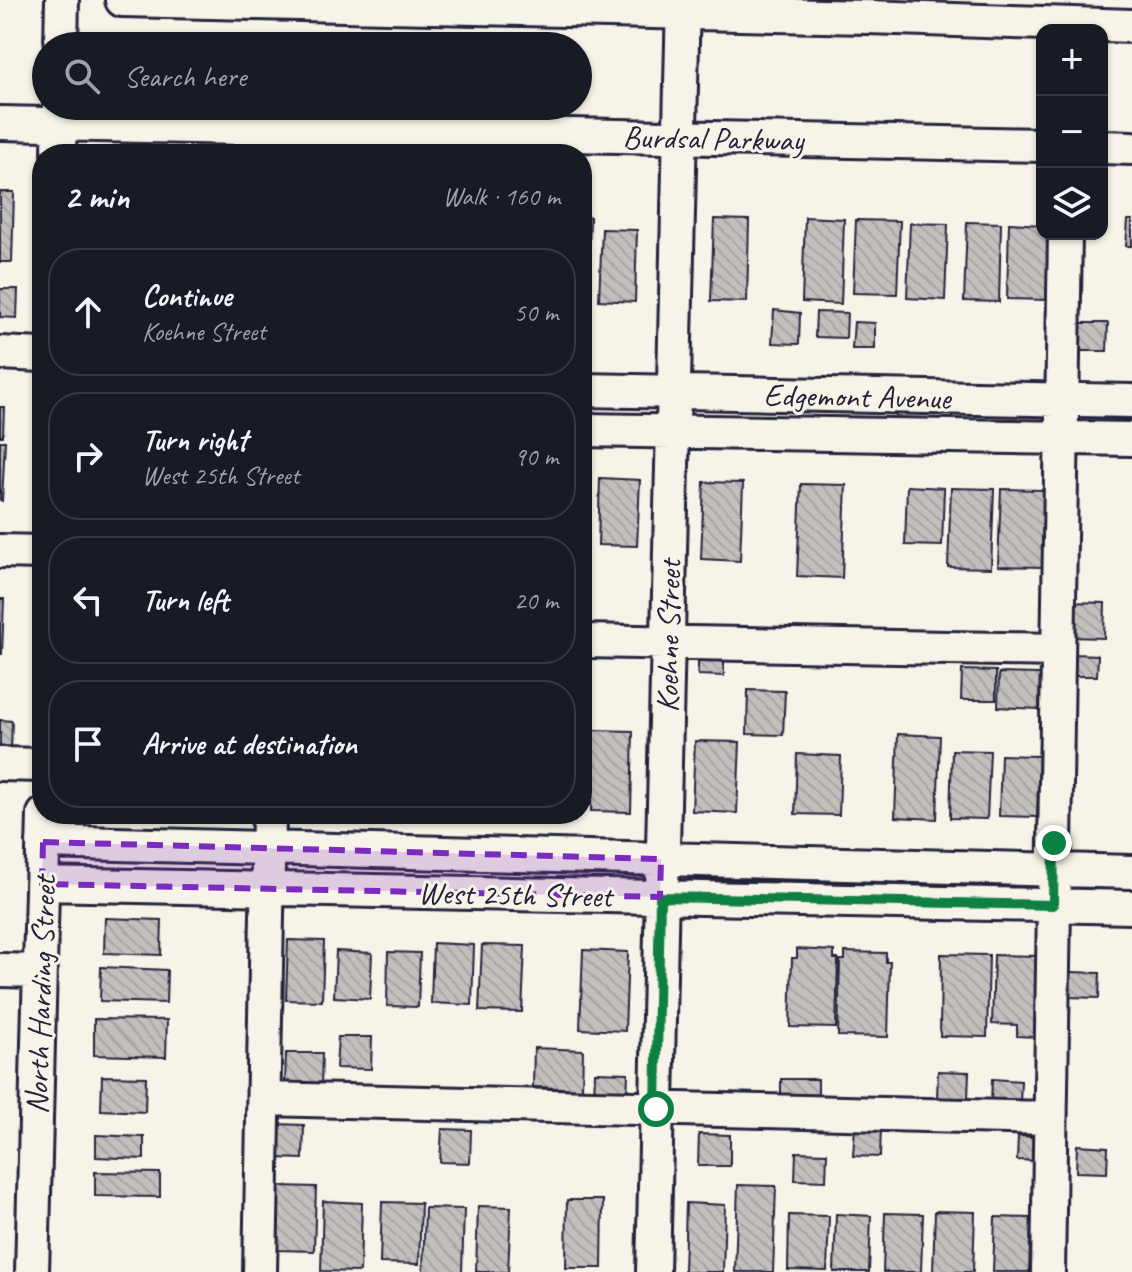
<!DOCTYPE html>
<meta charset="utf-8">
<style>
:root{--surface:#171b24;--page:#20242c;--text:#f1f3f6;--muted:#9ea1a6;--line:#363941}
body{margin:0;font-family:Caveat,sans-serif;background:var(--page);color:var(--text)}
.controls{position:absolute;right:24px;top:24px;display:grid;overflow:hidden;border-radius:16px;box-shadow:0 2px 6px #0004}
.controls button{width:72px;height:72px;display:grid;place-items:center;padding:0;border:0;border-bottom:2px solid var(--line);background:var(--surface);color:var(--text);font:40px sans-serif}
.stop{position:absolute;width:24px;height:24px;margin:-18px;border:6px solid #0b8043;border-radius:50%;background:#fff}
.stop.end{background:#0b8043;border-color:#fff;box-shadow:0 2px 8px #0008}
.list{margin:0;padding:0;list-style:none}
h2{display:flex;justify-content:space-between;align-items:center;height:104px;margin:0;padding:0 32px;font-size:34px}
h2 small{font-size:26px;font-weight:400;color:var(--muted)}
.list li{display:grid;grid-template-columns:52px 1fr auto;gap:24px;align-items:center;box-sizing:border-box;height:128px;margin:0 16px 16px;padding:0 16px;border:2px solid var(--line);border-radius:32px}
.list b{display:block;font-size:30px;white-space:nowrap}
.list p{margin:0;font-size:26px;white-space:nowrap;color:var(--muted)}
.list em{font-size:26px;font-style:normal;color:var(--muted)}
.icon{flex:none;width:44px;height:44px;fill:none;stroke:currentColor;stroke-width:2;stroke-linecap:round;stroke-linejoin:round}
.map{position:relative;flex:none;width:1132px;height:1272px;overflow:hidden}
.search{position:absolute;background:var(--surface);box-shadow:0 2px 6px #0004;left:32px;top:32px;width:560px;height:88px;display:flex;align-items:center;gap:20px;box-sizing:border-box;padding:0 28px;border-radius:44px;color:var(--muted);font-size:30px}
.panel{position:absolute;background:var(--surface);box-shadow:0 2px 6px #0004;left:32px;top:144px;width:560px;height:680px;border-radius:32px}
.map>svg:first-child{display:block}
.building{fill:url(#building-back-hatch);stroke:#22223b;stroke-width:2}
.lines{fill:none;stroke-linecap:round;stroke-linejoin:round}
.minor-casing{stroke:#22223b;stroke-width:38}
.minor{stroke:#f7f3e8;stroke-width:32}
.route{stroke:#0b8043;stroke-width:10}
.marked{fill:#7b2cbf;fill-opacity:0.2;stroke:#7b2cbf;stroke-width:6;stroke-dasharray:16 10;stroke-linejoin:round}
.labels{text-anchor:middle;stroke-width:6;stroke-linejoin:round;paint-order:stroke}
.street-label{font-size:32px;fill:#22223b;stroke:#f7f3e8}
</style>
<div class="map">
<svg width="1132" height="1272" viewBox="0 0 1132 1272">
<defs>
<pattern id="building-back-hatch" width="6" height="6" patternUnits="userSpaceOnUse" patternTransform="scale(2)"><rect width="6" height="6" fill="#c2bfbd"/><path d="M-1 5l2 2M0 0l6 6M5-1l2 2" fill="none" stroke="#a6a4a3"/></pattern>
</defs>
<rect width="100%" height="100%" fill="#f7f3e8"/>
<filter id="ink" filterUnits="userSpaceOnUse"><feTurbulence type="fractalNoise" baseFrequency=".0125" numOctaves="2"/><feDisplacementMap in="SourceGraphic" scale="16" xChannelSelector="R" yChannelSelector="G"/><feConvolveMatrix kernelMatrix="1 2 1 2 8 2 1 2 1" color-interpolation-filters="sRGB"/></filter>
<g filter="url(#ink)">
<path class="building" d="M0,192h14l-2,70h-12z
M582,216l8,1 -3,106h-5z
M805,217l39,2 -3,85 -39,-2z
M714,219l35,1 -2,82 -36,-1z
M856,220l44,1 -3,73 -44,-1z
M1128,220h4v26h-6z
M967,222l34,1 -2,79 -35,-1z
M910,223l38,1 -3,76 -38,-2z
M1009,223l33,2v9h8l-2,66 -41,-1z
M602,229l35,1 -2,72 -36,-2z
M0,289h18l-1,29 -17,-1z
M774,310l26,3 -1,31 -27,-1z
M816,312l31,1 -1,25 -31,-1z
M854,322l21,1v26h-23z
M1081,323h27l-1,28h-27z
M0,407h4l-1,29h-3z
M0,441h5l-3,60 -2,-1z
M600,478l40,2 -3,66 -39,-1z
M704,482l39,1 -3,78 -39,-2z
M801,484l45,1 -4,93 -45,-2z
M907,486l37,2 -2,58 -37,-1z
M951,488l43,1 -3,79 -43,-1z
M1001,489l44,1 -3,77 -44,-1z
M0,599h4l-2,55h-2z
M1070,602l35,1 -1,35 -36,-1z
M1073,654l25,1 -1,21h-25z
M698,655l26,1v20l-26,-1z
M962,670l34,1v29h-35z
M999,673l41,1 -1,35 -41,-2z
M748,690l37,1 -2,44 -36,-1z
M0,720l12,1 -1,31h-11z
M592,730l41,1 -2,81 -40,-1z
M898,734l42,2 -3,83 -42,-2z
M695,741l45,1 -3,71 -45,-2z
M952,750l38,1 -3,68 -37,-1z
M797,754l44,2 -2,59 -44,-1z
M1001,755l38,1 -2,61 -38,-1z
M105,918l57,2 -1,35 -57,-2z
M288,940l36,1 -2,60 -36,-1z
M433,943l41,2 -2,60 -41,-2z
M482,945l43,1 -3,66 -43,-1z
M797,949l37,2v8h4l-2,69 -46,-1 2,-69h5z
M583,950l45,2 -3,79 -45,-2z
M336,951l36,2 -2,46 -36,-2z
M388,952l32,1 -2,54 -31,-1z
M845,952l41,1v9h4l-2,75 -50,-1 2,-76h5z
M941,954l48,1 -2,82 -47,-1z
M994,955l44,1 -3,81 -18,-1v-11l-25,-1z
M101,967l66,3 -1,33 -66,-2z
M1070,972l30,1 -1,25 -30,-1z
M94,1019l73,1 -1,37 -72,-2z
M338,1037h34l-1,32 -35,-1z
M534,1048l49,2 -1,39 -49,-2z
M286,1053h36l-1,34 -36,-1z
M938,1071l31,1 -1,27 -31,-1z
M595,1072l33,1 -1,29 -33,-2z
M102,1076l44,1 -1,35 -44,-2z
M781,1079h37v26h-37z
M992,1079l29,2 -1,24 -29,-2z
M276,1124l28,1 -1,34 -28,-1z
M855,1127l26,1 -1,29 -27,-1z
M442,1129l29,1 -1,33 -30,-1z
M699,1134l31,1v31h-32z
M96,1135l48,2v22l-48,-2z
M1018,1136l19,1 -1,24 -19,-1z
M1077,1145l31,2 -1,26 -31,-1z
M796,1152l31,1 -1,28 -31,-1z
M95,1172l65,1v24l-65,-1z
M738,1185l38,1 -3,86h-38z
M279,1186l37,1 -2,64 -37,-1z
M567,1200h36l-1,68h-36z
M323,1201l39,2 -2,69 -39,-1z
M382,1202l39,1 -2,61 -39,-1z
M686,1203l39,2 -2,67h-39z
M478,1206l33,1 -3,65h-32z
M425,1208l39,1 -2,63h-39z
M935,1211l40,1 -2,60h-40z
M885,1213l38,1 -2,58h-38z
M836,1214l35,2 -2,56h-35z
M789,1215l40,1 -2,55 -39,-1z
M995,1217l36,1 -2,54h-36z"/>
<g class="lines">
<g class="minor-casing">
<path id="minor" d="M122,0l746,17 264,9
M61,46l1,-46
M0,123l1042,22
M1102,147l30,1
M59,154l1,-48
M0,353l42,2
M582,390l550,11
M582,430l550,9
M0,551l42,1
M582,641l476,9
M0,764l42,1
M43,842l1089,30
M42,884l1090,23
M0,970l40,1
M264,1099l786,19
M32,1272l12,-458
M260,1272l9,-458
M653,1272l30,-1272
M1048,1272l17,-1038"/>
</g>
<use href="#minor" class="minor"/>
</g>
</g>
<g class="lines" filter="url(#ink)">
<path class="route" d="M656,1109l4,-212 393,8 1,-62"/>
</g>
<path class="marked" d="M43,842l618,17 -1,38 -618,-13z"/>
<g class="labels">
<g class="street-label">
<text transform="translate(713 138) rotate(1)" y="11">Burdsal Parkway</text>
<text transform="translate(857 396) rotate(1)" y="11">Edgemont Avenue</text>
<text transform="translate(668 636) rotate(-89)" y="11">Koehne Street</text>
<text transform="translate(515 894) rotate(1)" y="11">West 25th Street</text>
<text transform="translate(40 995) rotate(-88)" y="11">North Harding Street</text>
</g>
</g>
</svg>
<div class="controls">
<button>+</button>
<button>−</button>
<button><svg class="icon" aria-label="layers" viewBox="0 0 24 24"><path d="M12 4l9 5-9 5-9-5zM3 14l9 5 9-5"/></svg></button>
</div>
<div class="stop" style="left:656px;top:1109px"></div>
<div class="stop end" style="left:1054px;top:843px"></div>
<div class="search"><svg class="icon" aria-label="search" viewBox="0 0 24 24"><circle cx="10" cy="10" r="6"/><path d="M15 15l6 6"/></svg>Search here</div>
<section class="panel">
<h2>2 min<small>Walk · 160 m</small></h2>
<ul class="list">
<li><svg class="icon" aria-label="ahead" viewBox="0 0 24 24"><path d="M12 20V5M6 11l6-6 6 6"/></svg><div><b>Continue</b><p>Koehne Street</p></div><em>50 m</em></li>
<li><svg class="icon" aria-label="right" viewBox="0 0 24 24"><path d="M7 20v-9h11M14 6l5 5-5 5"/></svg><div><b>Turn right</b><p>West 25th Street</p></div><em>90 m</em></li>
<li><svg class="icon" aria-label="left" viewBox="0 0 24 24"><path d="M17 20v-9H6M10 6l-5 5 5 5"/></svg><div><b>Turn left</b></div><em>20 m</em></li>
<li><svg class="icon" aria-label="arrive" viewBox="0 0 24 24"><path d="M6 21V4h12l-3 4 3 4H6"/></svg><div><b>Arrive at destination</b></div></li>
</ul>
</section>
</div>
